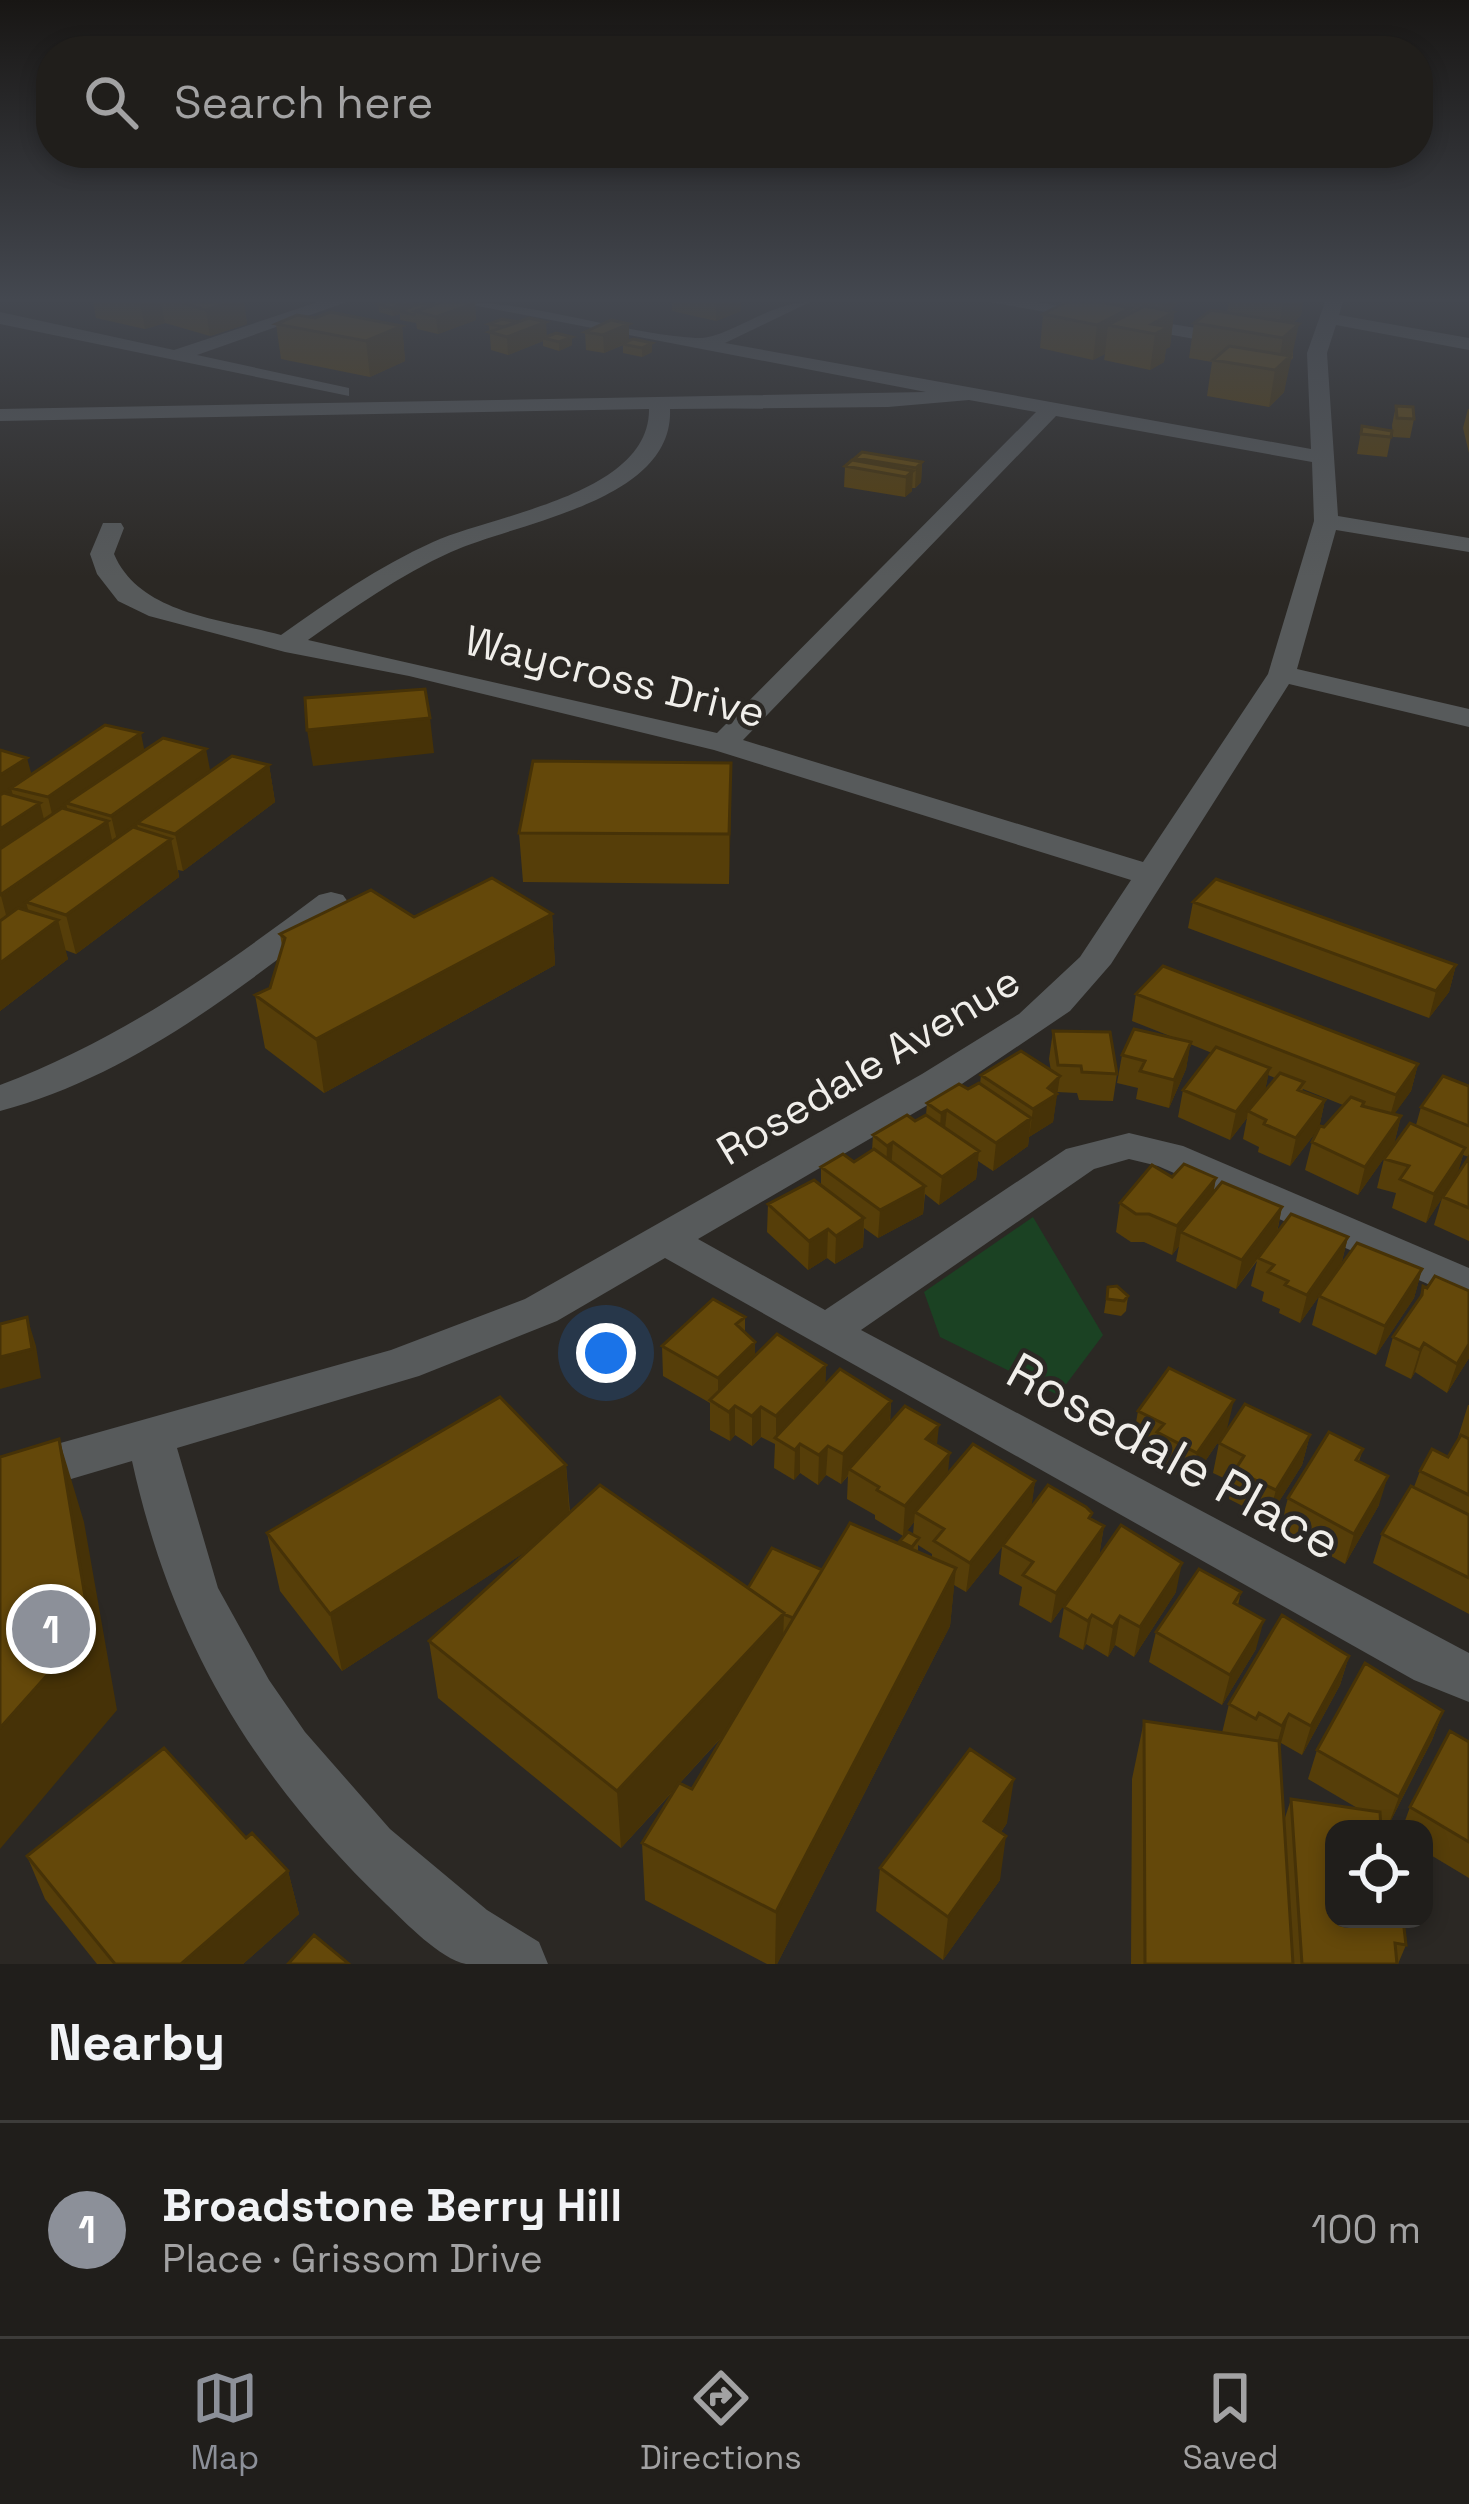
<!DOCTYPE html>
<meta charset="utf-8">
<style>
:root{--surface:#201e1b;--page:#2d2b28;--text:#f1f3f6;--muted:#a2a2a3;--line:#3d3c3a;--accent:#8c9099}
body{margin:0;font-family:"Space Grotesk",sans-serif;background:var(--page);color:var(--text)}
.controls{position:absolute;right:36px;bottom:36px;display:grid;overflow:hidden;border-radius:24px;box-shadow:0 6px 18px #0003}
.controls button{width:108px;height:108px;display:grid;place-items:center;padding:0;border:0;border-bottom:3px solid var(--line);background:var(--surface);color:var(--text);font:60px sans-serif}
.you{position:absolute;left:606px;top:1353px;width:42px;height:42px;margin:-30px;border:9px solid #fff;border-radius:50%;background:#1a73e8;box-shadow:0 0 0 18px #1a73e833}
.badge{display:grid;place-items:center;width:78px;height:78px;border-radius:50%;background:var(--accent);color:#fff;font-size:39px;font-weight:700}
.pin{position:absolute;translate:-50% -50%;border:6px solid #fff;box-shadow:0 3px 12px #0006}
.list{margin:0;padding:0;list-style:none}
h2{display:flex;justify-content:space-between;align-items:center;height:156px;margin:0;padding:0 48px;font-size:51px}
h2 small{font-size:39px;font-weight:400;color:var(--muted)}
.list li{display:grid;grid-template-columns:78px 1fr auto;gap:36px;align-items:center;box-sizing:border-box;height:216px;padding:0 48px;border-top:3px solid var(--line)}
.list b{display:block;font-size:45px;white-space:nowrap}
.list p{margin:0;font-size:39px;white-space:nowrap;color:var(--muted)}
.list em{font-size:39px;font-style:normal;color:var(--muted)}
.icon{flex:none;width:66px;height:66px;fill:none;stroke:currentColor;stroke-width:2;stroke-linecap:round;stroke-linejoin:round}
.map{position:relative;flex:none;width:1469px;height:1964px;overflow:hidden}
.search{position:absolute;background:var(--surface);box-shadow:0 6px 18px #0003;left:36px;right:36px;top:36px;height:132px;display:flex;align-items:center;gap:30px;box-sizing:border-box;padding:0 42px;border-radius:48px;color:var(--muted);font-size:45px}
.sheet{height:372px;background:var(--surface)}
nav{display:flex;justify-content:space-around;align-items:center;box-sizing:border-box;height:168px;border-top:3px solid var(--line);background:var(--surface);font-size:33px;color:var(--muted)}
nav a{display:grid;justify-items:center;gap:6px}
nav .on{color:var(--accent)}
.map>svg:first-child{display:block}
.green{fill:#1b4223}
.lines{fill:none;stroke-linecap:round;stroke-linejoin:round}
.minor{fill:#575a5b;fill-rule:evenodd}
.wall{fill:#563e09;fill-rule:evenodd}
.shaded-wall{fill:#463207}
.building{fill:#64480a;stroke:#463207;stroke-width:3}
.labels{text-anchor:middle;stroke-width:9;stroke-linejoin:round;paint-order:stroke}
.street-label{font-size:42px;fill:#f0eeea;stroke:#2b2824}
.near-street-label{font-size:51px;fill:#f0eeea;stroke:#2b2824}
</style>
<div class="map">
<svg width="1469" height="1964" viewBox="0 0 1469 1964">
<rect width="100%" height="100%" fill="#2b2824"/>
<path class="green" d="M1033,1217l70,118 -45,60 -118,-58 -16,-45z"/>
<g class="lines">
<path class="minor" d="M318,302h29l-150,53 152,33v8l-349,-72v-12l174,38z
M457,302c82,0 159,31 239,36 31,2 72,-36 114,-36l-85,41 586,106 -4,-96 18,-51h18l-4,13 130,23v12l-133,-25 -9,28 11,163 131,22v14l-133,-22 -39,139 172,40v18l-180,-43 -178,280 -41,47 -120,81 -252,147 127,71 241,-161 63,-16 54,13 286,122v34l-311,-136 -29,-7 -35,10 -233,161 608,323v49l-55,-22 -749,-422 -108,63 -138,55 -242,72 41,140 51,92 36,52 85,97 97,81 52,32 9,22c-26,0 -57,0 -82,0 -26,-5 -61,-42 -80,-60 -133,-128 -214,-262 -254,-443l-132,39v-40l391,-110 134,-51 397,-225 97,-60 61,-57 51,-77 -417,-130 -305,-74 -124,-24 -136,-36 -31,-15 -21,-27 -7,-20 13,-31h18l3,5 -10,26c26,61 109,65 167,81 48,-34 98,-69 152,-93 62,-28 217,-47 216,-133l-649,12v-12l926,-17zM969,400l67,12 -319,321 -409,-93c45,-32 92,-65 143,-88 66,-30 223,-50 219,-143l218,-2zM1056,416l256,46 2,59 -46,153 -125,188 -400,-122z
M990,302h46l203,33 10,6 -10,6z
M331,892l12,3 5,7 -5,7c-104,81 -214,168 -343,202v-26c119,-45 218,-114 319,-190z"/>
</g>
<path class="wall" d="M93,302h151l3,22 -37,12 -45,-13 -20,6 -49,-11z
M382,302h30l1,4 62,-3 1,17 -38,14 -21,-5 -1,-6 -16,-3v-6l-7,2 -14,-4 -1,-8z
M672,302h69v9l-25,10 -44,-10z
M1106,302h73l-9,9 4,1 -4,35 -4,2 -2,13 -14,8 -46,-10 1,-6 -12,6 -53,-12 3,-34z
M1229,302h74l-2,13 -8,8v35l-4,4 -5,30 -15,15 -62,-11 5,-34 -23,-4 5,-35 33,-11z
M518,322h28v14l26,9 -13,6 -16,-5v-5l-35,14 -17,-5 -2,-26z
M276,324l126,2 3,35 -35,16 -89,-18z
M585,332l44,9 23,11 -10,5 -19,-4v-8l-19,8 -18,-3z
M1396,406l18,13 -4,19 -17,-1 -1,-12z
M1468,409h1v44l-6,-25z
M1362,426l29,11 -4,20 -30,-3z
M855,458l67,4 -1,20 -6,6h-3v3l-7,6 -61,-10 1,-21 10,-5z
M0,750l32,24 112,-24 66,21 59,-6 6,37 -92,69 -5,-1 1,7 -103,77 -11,-4 3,9 -68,52z
M731,763l-2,121 -206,-2 -4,-49z
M1193,902l263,63 -7,27 -20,26 -241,-90z
M552,914l3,51 -231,128 -59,-45 -10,-53 15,-7 12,-42 -2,-12 134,-17z
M1136,994l282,70 -7,27 -17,23 7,2 -7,28 -36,51 -53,-25 7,-28 31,-37 -40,-16 -1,2 23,9 -6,28 -29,38 -32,-14 1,-5 -16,-8 4,-21 -17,22 -52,-23 5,-27 29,-37 -22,-9 -4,25 -17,39 -33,-9 2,-11 -21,-5 5,-28 53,-17 -43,-17zM1268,1075l7,3 -10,13z
M1053,1031l64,43 -4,27 -34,-1 -2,-7 -20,-1 -4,30 -24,15 -1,9 -35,25 -15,-10 -2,18 -37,26 -14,-11 -2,20 -45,24 -14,-10 -1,19 -28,17 -8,-6 -19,12 -41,-38 1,-28 53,-19v-18l33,-5 18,-11 1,-16 42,-14 11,-6 1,-12 53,-19 1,-9 70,-4 -2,-12z
M1469,1086v155l-35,-16 8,-27 -16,25 -34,-15 4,-15 -19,-5 7,-29 32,-34 5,-18zM1463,1155l6,2 -12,17z
M1172,1177l44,1 -3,15 69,14 -5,26 71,4 -7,28 -41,58 -21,-10 1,-4 -18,-8 2,-9 -13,-6 6,-25 -21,28 -60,-28 3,-15 -7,9 -28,-13h-13l-15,-10 4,-29z
M1422,1269l-8,29 -38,57 -64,-30 7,-29z
M1423,1286l4,2 42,3v67l-22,35 -32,-21 -4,7 -26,-13 8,-29 26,-37z
M1108,1287l20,9 -2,15 -5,5 -17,-3z
M745,1317v15l10,24 71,9 -1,20 66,16 -1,23 47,21 11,28 87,8 -4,26 60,12 13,7 -5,30 -48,67 -32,-18 3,-18 -23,-13 3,-27 -36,45 -12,-7 -4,41 -173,338h-10l-122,-64 -3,-57 34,-55 -55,60 -183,-150 -9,-57 99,-91 -186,121 -62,-80 -13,-58 299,-68 4,47 178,76 74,-18 78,-26v-3l13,-6 1,-13 -11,14 -28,-17v-4l-28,-16 1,-23 -7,8 -15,-9 -8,10 -18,-12 -6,7 -20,-12 1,-24 -14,-7 -9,9 -17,-11 -5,6 -20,-11v-27l-47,-27 -1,-30zM918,1545l14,9v4l-14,-6zM726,1733l-34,56 -12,-6 31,-34z
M1468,1405h1v209l-96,-51 9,-29 32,-47 6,-16 28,-14 8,-13z
M1138,1411l89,18 -36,53 -40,-20 3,-11 -21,-11z
M1310,1435l-8,30 -34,54 -39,-20 3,-17 -19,-9 6,-30z
M1363,1449l-4,12 20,44 -34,59 -65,-37 8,-29z
M1176,1592l-42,65 -19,-12 -7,12 -22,-13 -3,6 -24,-13 5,-30z
M1241,1592l-3,13 18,44 -34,56 -73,-43 7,-30z
M1349,1656l-9,29 -38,70 -21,-12 -1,3 4,75 7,-22 68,10 -51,-30 9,-29 126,-39 -11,29 -44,86 -7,-4 -47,7 72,116 -8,19h-267l1,-185 12,-58 78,12 7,-29z
M1469,1742v136l-45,-27v-22h-22l8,-22z
M1007,1823l-6,9 -1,48 -57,80 -67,-49 4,-43z
M246,1838l42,33 11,43 -56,50h-146l-52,-65 -18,-43z"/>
<path class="shaded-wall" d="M161,302l4,21 -20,6 -5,-26z
M230,302h14l3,22 -37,12 -4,-26z
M408,302h4l1,8 -14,1 1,3 -7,2 -1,-8z
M720,302h21v9l-25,10v-17z
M1163,302h16l-18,17z
M1303,302l-2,13 -24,22 6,-34z
M475,303l1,17 -38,14 -2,-17z
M1130,308l-3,21 -19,-4 -3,29 -12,6 4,-35z
M1174,312l-4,35 -4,2 -2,13 -14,8 5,-36 -3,-10z
M546,322l1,16h-4v3l-35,14 -1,-18z
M629,324v18l-25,11 -1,-18z
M1299,324l-15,68 -15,15 6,-37 3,-3 5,-29z
M402,326l3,35 -35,16 -4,-36z
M572,337v8l-13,6v-9z
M652,343v9l-10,5v-9z
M922,462l-1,20 -6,6 1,-20z
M913,471l-1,20 -7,6 1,-20z
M430,718l4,35 -121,13 -6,-36z
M141,733l7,36 -82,34 5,21 -14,11 -9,-38z
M206,749l7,36 -76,38 3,15 -20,15 -9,-37z
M27,758l10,36 -26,-6 5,19 -16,10v-42z
M731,763v48l-2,73v-50z
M269,765l6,37 -92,69 -8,-37z
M40,803l9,37 -49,34v-45z
M108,821l8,38 -90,43 5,18 -20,14 -10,-38z
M171,839l8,38 -103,77 -10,-39z
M552,914l3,51 -231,128 -8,-54z
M58,920l10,39 -68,52v-48z
M1456,965l-7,27 -20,26 7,-27z
M1191,1042l-5,27 -17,39 5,-28z
M1418,1064l-7,27 -23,32 8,-28z
M1270,1068l-6,27 -16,16 -1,7 -17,22 6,-28z
M1060,1076l-7,46 -24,15 4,-28z
M1325,1100l-6,28 -29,38 6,-28z
M947,1110l-3,28 -5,3 2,-28z
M1401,1116l-7,28 -36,51 7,-28z
M1031,1118l-3,28 -35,25 3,-28z
M893,1142l-2,28 -5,4 1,-28z
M1465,1148l-8,28 -31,47 8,-29z
M979,1151l-3,28 -37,26 3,-28z
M1216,1178l-5,28 -30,26 -2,14 -7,9 5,-29z
M925,1186l-2,28 -45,24 2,-28z
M1282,1207l-6,29 -18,22 -22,31 6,-29z
M864,1218l-1,29 -28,17 1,-28z
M828,1229l-1,29 -19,12 1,-29z
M1348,1237l-7,28 -41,58 7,-28z
M1422,1269l-8,29 -38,57 9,-29z
M27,1317l9,29 5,32 -41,11v-32z
M755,1342v29l-37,37v-30z
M1424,1343l-9,29 -4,7 9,-29z
M1469,1344v14l-22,35 10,-29z
M826,1365l-1,29 -49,45v-23z
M1234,1400l-7,29 -36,53 6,-29z
M891,1401l-2,29 -40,39 -1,6 -7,9 2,-30z
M735,1406v29l-5,6 -1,-29z
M761,1407v30l-9,9v-30z
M939,1425l-3,30 -10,-16z
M1310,1435l-8,30 -34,54 8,-29z
M59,1439l25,83 33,188 -117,139v-121z
M800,1444v29l-6,7 1,-30z
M828,1446l-2,29 -8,10 1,-30z
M950,1453l-3,29 -32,30 -1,10 -11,14 2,-30z
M566,1465l4,58 -228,148 -12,-57z
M1388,1476l-9,29 -34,59 9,-30z
M1035,1481l-4,30 -65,81 4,-29z
M1104,1526l-5,30 -48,67 5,-30z
M1182,1563l-6,29 -42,65 6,-30z
M956,1568l-6,58 -173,338h-2l1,-52z
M784,1613l-2,57 -161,178 -4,-57z
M1092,1615l-6,29 -3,6 5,-29z
M1120,1616l-5,29 -7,12 5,-30z
M1264,1620l-8,29 -34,56 8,-30z
M1349,1656l-9,29 -38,70 9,-29z
M1443,1711l-11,29 -44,86 11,-29z
M1289,1714l-8,29 -7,12 8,-29z
M1014,1779l-7,44 -29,41 6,-43z
M1006,1836l-6,44 -57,80 5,-43z
M288,1871l11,43 -56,50h-62z"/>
<path class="building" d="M179,302h51l-24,8z
M382,302h26l-16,6 -14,-4z
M441,302h33l1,1 -39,14 -21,-6z
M1066,302h35l29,6 -33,17 -54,-11z
M422,303l10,3 -17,5 -1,4 -15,-4z
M1145,306l29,6 -22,12 16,3 -13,7 -47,-9z
M1211,310l88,14 -16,14 -89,-15z
M330,312l72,14 -36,15 -90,-17 21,-9 18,3z
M529,318l17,4 -39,15 -18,-5z
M502,319l16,3 -14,5 -15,-3z
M611,320l18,4 -26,11 -18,-3z
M556,333l16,4 -13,5 -16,-4z
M633,339l19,4 -10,5 -20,-4z
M1229,346l61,10 -15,14 -62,-10z
M1396,406l17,1 1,12 -17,-1z
M1362,426l30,5 -1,6 -30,-3z
M862,452l60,10 -6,6 -61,-10z
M852,460l61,11 -7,6 -61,-11z
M425,689l5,29 -123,12 -2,-32z
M105,725l36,8 -93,64 -37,-9z
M163,738l43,11 -95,67 -45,-13z
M0,750l27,8 -27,17z
M232,756l37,9 -94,69 -38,-11z
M533,761l198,2 -2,71 -210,-1z
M4,793l36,10 -40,26v-34z
M62,808l46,13 -108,74v-46z
M133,827l38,12 -105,76 -40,-13z
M492,878l60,36 -236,125 -61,-44 15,-7 15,-50 -5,-4 91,-44 43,27z
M1216,879l240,86 -20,26 -243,-89z
M18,908l40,12 -58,43v-42z
M1163,966l255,98 -22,31 -260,-101z
M1134,1029l57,13 -17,38 -34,-9 5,-10 -23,-6z
M1053,1031l57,1 7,42 -35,-2 -1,-6 -23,-1z
M1216,1047l54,21 -34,44 -53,-22z
M1021,1051l39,25 -12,12 9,6 -24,15 -52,-34z
M1280,1073l24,9 -6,8 27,10 -29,38 -32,-14 2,-4 -18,-9z
M1443,1076l26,10v40l-48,-19z
M979,1083l52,35 -35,25 -49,-33 -6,3 -14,-10 32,-19 9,5z
M1351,1097l13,5 -2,4 39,10 -36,51 -53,-25 8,-16 4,1z
M907,1115l8,6 11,-6 53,36 -37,26 -49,-35 -6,4 -14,-11z
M1410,1123l55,25 -31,46 -34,-15 9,-13 -25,-7z
M874,1149l51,37 -45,24 -59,-43 22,-13 11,8z
M1469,1157v51l-26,-11z
M1184,1164l32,14 -39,48 -28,-12h-13l-16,-11 32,-38 20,12z
M814,1180l50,38 -28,18 -8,-7 -19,12 -41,-37z
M1222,1182l60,25 -40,53 -61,-28z
M1291,1214l57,23 -41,58 -22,-10 3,-4 -20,-9 6,-7 -16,-7z
M1357,1243l65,26 -37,57 -66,-30z
M1435,1276l34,15v53l-12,20 -33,-21 -4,7 -27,-13 29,-42 1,-9 4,2z
M1117,1286l11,10 -4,5 -17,-2 1,-12z
M713,1299l32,18 -9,7 19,18 -37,36 -56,-32z
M27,1317l5,32 -32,8v-33z
M777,1334l49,31 -50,51 -15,-9 -9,9 -17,-10 -6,6 -19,-12z
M1169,1368l65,32 -37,53 -40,-21 7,-8 -26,-13z
M840,1369l51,32 -48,53 -15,-8 -9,9 -19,-11 -5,6 -20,-12z
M500,1397l66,68 -236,149 -63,-81z
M1245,1404l65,31 -34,55 -41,-20 9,-14 -25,-13z
M905,1406l34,19 -13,14 24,14 -45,53 -28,-16 2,-3 -30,-18z
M1329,1432l34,17 -7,11 32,16 -34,58 -66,-36z
M1461,1435l8,4v56l-49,-24 12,-22 16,8z
M59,1439l31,188 -90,101v-271z
M973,1444l62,37 -65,82 -36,-22 10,-12 -29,-17z
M600,1485l184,128 -167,178 -188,-150z
M1048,1485l38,22 6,6 -3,5 15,8 -48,67 -33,-18 10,-13 -30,-17z
M1411,1486l58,29v63l-87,-44z
M850,1523l106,45 -180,344 -134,-69 37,-60 13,6z
M1121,1525l61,38 -42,64 -20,-11 -7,11 -21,-12 -4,6 -24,-14z
M908,1532l11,6 -7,9 -12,-6z
M772,1548l50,22 -29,48 -10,-4 1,-1 -36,-25z
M1199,1569l42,23 -7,11 30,17 -34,55 -74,-43z
M1282,1615l67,41 -38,70 -22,-12 -7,12 -23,-13 -3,6 -27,-15z
M1365,1663l78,48 -44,86 -82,-47z
M1144,1721l135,20 14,223h-148z
M1450,1731l19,11v100l-59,-35z
M164,1748l82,90 6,-5 36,38 -107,93h-66l-88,-108z
M970,1749l44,30 -30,42 22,15 -58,81 -68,-49z
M1291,1799l89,13 1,17h-47v90h69l3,26 -11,-2 2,21h-95z
M314,1935l35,29h-61z"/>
<linearGradient id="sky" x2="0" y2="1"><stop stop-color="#181614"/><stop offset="0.52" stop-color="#444850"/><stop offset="1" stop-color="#444850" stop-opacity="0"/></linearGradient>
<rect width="1469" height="577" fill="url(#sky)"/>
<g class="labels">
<g class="street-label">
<text transform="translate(615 676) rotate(14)" y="15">Waycross Drive</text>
<text transform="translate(868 1065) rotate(-31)" y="15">Rosedale Avenue</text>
</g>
<g class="near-street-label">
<text transform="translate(1174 1456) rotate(29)" y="18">Rosedale Place</text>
</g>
</g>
</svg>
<div class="controls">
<button><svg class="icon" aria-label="locate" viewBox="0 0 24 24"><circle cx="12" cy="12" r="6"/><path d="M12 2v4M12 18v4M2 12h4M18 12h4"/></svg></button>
</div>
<div class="you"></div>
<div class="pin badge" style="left:51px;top:1629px">1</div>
<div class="search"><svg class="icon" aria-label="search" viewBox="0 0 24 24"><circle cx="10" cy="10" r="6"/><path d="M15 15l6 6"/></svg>Search here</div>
</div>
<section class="sheet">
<h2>Nearby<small></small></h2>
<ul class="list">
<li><span class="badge">1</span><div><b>Broadstone Berry Hill</b><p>Place · Grissom Drive</p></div><em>100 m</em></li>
</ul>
</section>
<nav>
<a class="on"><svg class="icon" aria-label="map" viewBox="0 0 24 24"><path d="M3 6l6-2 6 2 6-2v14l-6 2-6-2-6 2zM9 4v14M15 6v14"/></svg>Map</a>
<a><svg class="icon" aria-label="directions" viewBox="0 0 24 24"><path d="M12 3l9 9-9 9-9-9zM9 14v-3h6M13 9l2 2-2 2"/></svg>Directions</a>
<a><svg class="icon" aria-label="saved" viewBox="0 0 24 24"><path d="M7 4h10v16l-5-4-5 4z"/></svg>Saved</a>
</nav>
